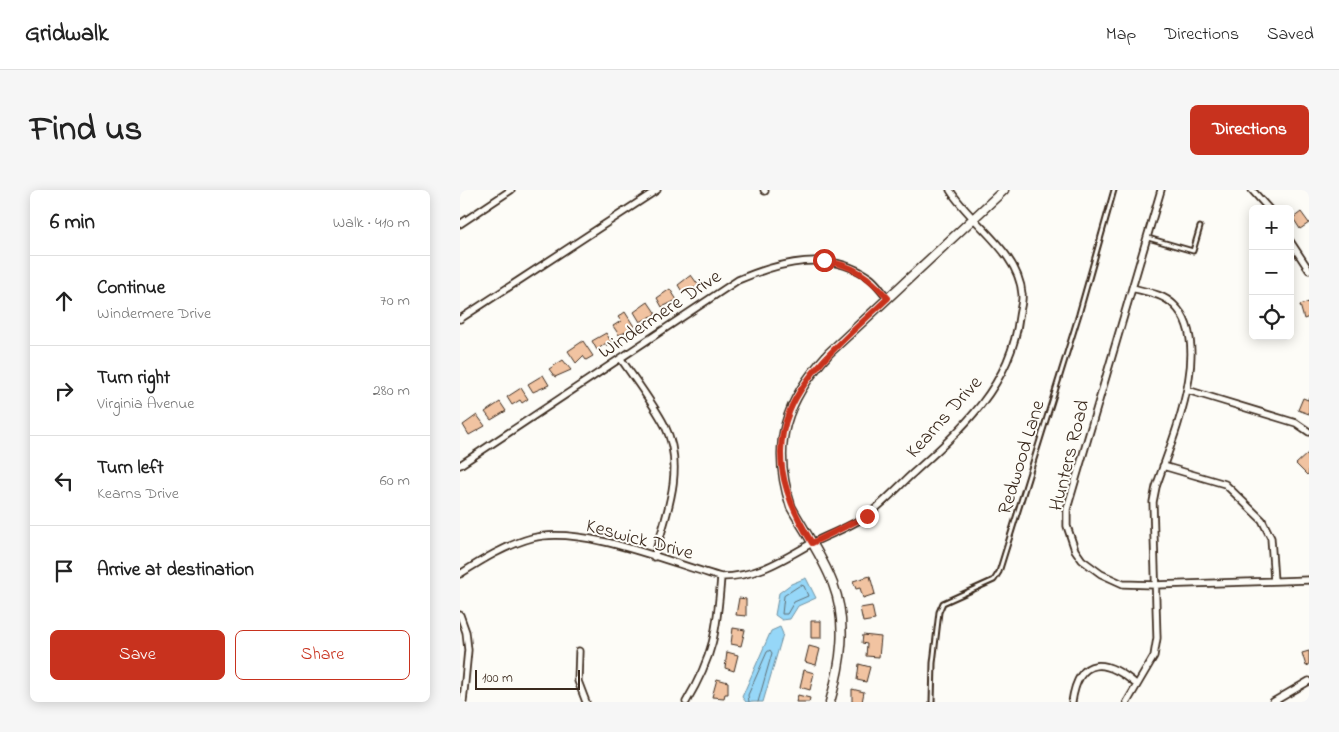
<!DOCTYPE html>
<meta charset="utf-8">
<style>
:root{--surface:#fff;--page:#f6f6f6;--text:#222;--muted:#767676;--line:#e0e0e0;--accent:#c8321e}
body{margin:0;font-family:"Indie Flower",sans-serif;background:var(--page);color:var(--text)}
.controls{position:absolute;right:15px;top:15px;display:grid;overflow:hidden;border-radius:8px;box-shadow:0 2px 12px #0003}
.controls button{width:45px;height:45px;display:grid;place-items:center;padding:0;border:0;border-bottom:1px solid var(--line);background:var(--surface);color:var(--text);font:25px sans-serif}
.scale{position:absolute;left:15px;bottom:12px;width:105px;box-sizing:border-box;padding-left:5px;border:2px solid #3b2a1e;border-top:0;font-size:14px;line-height:18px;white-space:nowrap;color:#3b2a1e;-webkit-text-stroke:4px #fdfcf7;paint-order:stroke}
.stop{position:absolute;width:15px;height:15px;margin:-11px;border:4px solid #c8321e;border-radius:50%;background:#fff}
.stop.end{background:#c8321e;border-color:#fff;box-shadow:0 1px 5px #0008}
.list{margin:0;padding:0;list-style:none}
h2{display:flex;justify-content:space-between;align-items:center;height:65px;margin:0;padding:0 20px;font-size:21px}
h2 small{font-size:16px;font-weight:400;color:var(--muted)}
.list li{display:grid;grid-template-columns:32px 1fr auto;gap:15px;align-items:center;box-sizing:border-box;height:90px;padding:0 20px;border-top:1px solid var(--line)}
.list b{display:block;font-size:19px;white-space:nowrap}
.list p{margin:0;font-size:16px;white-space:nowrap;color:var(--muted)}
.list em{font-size:16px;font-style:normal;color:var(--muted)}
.actions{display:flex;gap:10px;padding:15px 20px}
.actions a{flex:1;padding:11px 0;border:1px solid var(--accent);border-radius:8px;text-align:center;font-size:18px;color:var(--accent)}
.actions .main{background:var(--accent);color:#fff}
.icon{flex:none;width:28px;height:28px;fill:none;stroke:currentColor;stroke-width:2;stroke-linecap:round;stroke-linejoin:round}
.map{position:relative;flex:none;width:849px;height:512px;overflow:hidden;border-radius:8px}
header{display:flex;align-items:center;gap:30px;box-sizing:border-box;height:70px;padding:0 25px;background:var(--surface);border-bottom:1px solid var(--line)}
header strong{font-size:24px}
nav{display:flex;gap:28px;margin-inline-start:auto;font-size:18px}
.intro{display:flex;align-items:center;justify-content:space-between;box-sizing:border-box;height:120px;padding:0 30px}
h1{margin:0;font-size:35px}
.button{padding:12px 22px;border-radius:8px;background:var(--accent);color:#fff;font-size:18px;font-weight:700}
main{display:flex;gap:30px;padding:0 30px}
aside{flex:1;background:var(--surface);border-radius:8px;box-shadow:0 2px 12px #0003}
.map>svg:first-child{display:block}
.water{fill:#96d7f8;stroke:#7292a1}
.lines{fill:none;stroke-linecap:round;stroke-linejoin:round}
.shore{stroke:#5f6f75;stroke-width:1}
.building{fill:#f1c3a1;stroke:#3b2a1e}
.lane-casing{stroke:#3b2a1e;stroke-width:7}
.street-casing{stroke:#3b2a1e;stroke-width:9}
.secondary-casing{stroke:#3b2a1e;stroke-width:11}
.lane{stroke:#fdfcf7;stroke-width:3}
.street{stroke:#fdfcf7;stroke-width:5.5}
.secondary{stroke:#fdfcf7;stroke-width:8}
.route{stroke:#c8321e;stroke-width:6}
.labels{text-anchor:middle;stroke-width:4;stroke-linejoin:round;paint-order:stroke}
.street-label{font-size:20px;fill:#3b2a1e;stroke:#fdfcf7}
</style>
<header>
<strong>Gridwalk</strong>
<nav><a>Map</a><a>Directions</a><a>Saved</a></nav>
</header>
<div class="intro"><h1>Find us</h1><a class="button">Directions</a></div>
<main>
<aside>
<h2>6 min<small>Walk · 410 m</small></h2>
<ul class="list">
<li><svg class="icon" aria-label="ahead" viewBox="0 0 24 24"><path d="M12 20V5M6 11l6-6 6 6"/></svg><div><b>Continue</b><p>Windermere Drive</p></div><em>70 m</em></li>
<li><svg class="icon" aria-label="right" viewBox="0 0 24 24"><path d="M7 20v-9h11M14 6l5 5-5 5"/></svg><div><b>Turn right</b><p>Virginia Avenue</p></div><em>280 m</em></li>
<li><svg class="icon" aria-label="left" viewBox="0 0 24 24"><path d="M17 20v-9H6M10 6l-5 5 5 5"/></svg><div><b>Turn left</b><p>Kearns Drive</p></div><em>60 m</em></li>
<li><svg class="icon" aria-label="arrive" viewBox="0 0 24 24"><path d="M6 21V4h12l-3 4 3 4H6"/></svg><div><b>Arrive at destination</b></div></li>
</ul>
<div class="actions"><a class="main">Save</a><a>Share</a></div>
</aside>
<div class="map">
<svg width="849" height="512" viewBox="0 0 849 512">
<rect width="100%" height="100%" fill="#fdfcf7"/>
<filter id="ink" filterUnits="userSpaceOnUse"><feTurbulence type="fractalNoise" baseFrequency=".02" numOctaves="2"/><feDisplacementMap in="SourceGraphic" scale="10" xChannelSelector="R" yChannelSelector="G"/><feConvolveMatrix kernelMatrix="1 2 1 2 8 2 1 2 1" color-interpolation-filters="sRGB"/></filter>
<g filter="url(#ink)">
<path class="water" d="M346,388l10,20 -18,8 -8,13 -8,1 -7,-5 4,-22 12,-9z
M320,437l3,7 -20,68h-17l-4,-5 29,-66z"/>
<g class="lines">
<path class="shore" d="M341,395l3,1 4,10 -14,6 -7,12h-5l2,-18z
M289,512l-1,-7 19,-43 3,-2 2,3 -14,49"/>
</g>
<path class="building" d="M841,22l8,11 -9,6 -7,-11z
M231,85l8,11 -16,7 -5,-8z
M210,99l7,11 -15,7 -5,-9z
M188,112l8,12 -16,8 -6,-10z
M849,112v15l-5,2 -4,-14z
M165,122l10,16 -16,7 -6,-9 8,-5 -3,-4z
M146,143l6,10 -5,3 -1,-3 -9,7 -5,-9z
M123,151l10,15 -7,4 -3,-4 -7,7 -8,-12z
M103,170l8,10 -16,7 -6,-8z
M83,185l6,10 -16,7 -5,-8z
M61,198l7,11 -6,4 -2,-3 -8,5 -5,-8z
M849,207v17l-11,-4 5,-12 5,2z
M40,212l6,9 -15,9 -6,-8z
M17,225l8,11 -16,9 -6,-10z
M848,263l1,20 -2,2 -11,-11z
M410,386l5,18 -12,4 -3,-10 -4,1 -3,-8z
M279,408l7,1v17l-10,-1z
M412,416l3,14 -12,2 -3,-14z
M351,431h10v17h-10z
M273,438l12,2 -4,16 -10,-2z
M403,445l18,2 -2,20 -13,-1 1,-12 -5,-1z
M349,456l11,3 -4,16 -11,-3z
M849,461v14l-3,1 -4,-13z
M267,462l11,3 -4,16 -9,-3z
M399,474l11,3 -4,15 -9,-2z
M344,480l10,3 -4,17 -10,-3z
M257,489l11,3v12h-3l-1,4 -12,-1z
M392,499l12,3 -2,10h-10z
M338,505l12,3 -1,4h-13z"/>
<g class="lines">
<g class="lane-casing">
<path id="lane" d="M688,48l45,13 7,-24
M472,512l1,-39 6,-51 4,-9 51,-23 5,-8 80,-258 35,-124"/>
</g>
<g class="street-casing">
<path id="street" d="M304,0l1,1
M701,0l-94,319v17l8,24 7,10 19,14 22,10 32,1 154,-5
M792,0l17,19
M0,34l51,-34
M830,51l19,29
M0,129l197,-129
M161,169c15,22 32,44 44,67 21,42 1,90 -11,131
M727,200l109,33 13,9
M0,275l278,-185c42,-18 92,-31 132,-2 7,5 12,14 18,20
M703,276l62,18 37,36 9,18 3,43
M0,384c22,-14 46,-29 72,-36 51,-13 138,25 189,39 36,0 61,-17 91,-34 18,-9 38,-16 54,-27 16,-11 31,-28 45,-41 49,-44 100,-89 108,-158 1,-8 4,-16 3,-23 -3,-42 -51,-70 -72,-104
M0,425l6,17 2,18 -5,52
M119,461l-1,30 8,21
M226,512c28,-47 31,-72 35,-125
M612,512c7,-48 35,-43 65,-17
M667,512l27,-46 3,-18 -4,-136 3,-15c15,-45 59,-143 18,-182 -11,-11 -27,-13 -42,-17
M813,512l36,-21"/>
</g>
<g class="secondary-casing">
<path id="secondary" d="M370,512c11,-38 18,-79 3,-118 -10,-27 -28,-52 -42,-77 -21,-63 -5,-107 38,-154l175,-163"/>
</g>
<use href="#lane" class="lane"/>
<use href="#street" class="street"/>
<use href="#secondary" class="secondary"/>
</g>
</g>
<g class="lines" filter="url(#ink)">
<path class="route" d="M364,70c30,6 43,15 64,38 -83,77 -148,129 -76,245l55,-27"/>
</g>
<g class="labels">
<g class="street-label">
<text transform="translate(199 123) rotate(-34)" y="7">Windermere Drive</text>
<text transform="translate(483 226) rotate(-48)" y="7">Kearns Drive</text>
<text transform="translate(608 265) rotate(-76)" y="7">Hunters Road</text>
<text transform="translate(560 267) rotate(-73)" y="7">Redwood Lane</text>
<text transform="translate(180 348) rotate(15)" y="7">Keswick Drive</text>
</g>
</g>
</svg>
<div class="controls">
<button>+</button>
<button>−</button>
<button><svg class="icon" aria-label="locate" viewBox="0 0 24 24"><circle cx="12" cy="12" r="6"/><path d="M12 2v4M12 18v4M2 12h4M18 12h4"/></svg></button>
</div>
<div class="scale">100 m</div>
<div class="stop" style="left:364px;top:70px"></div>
<div class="stop end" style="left:407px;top:326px"></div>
</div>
</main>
